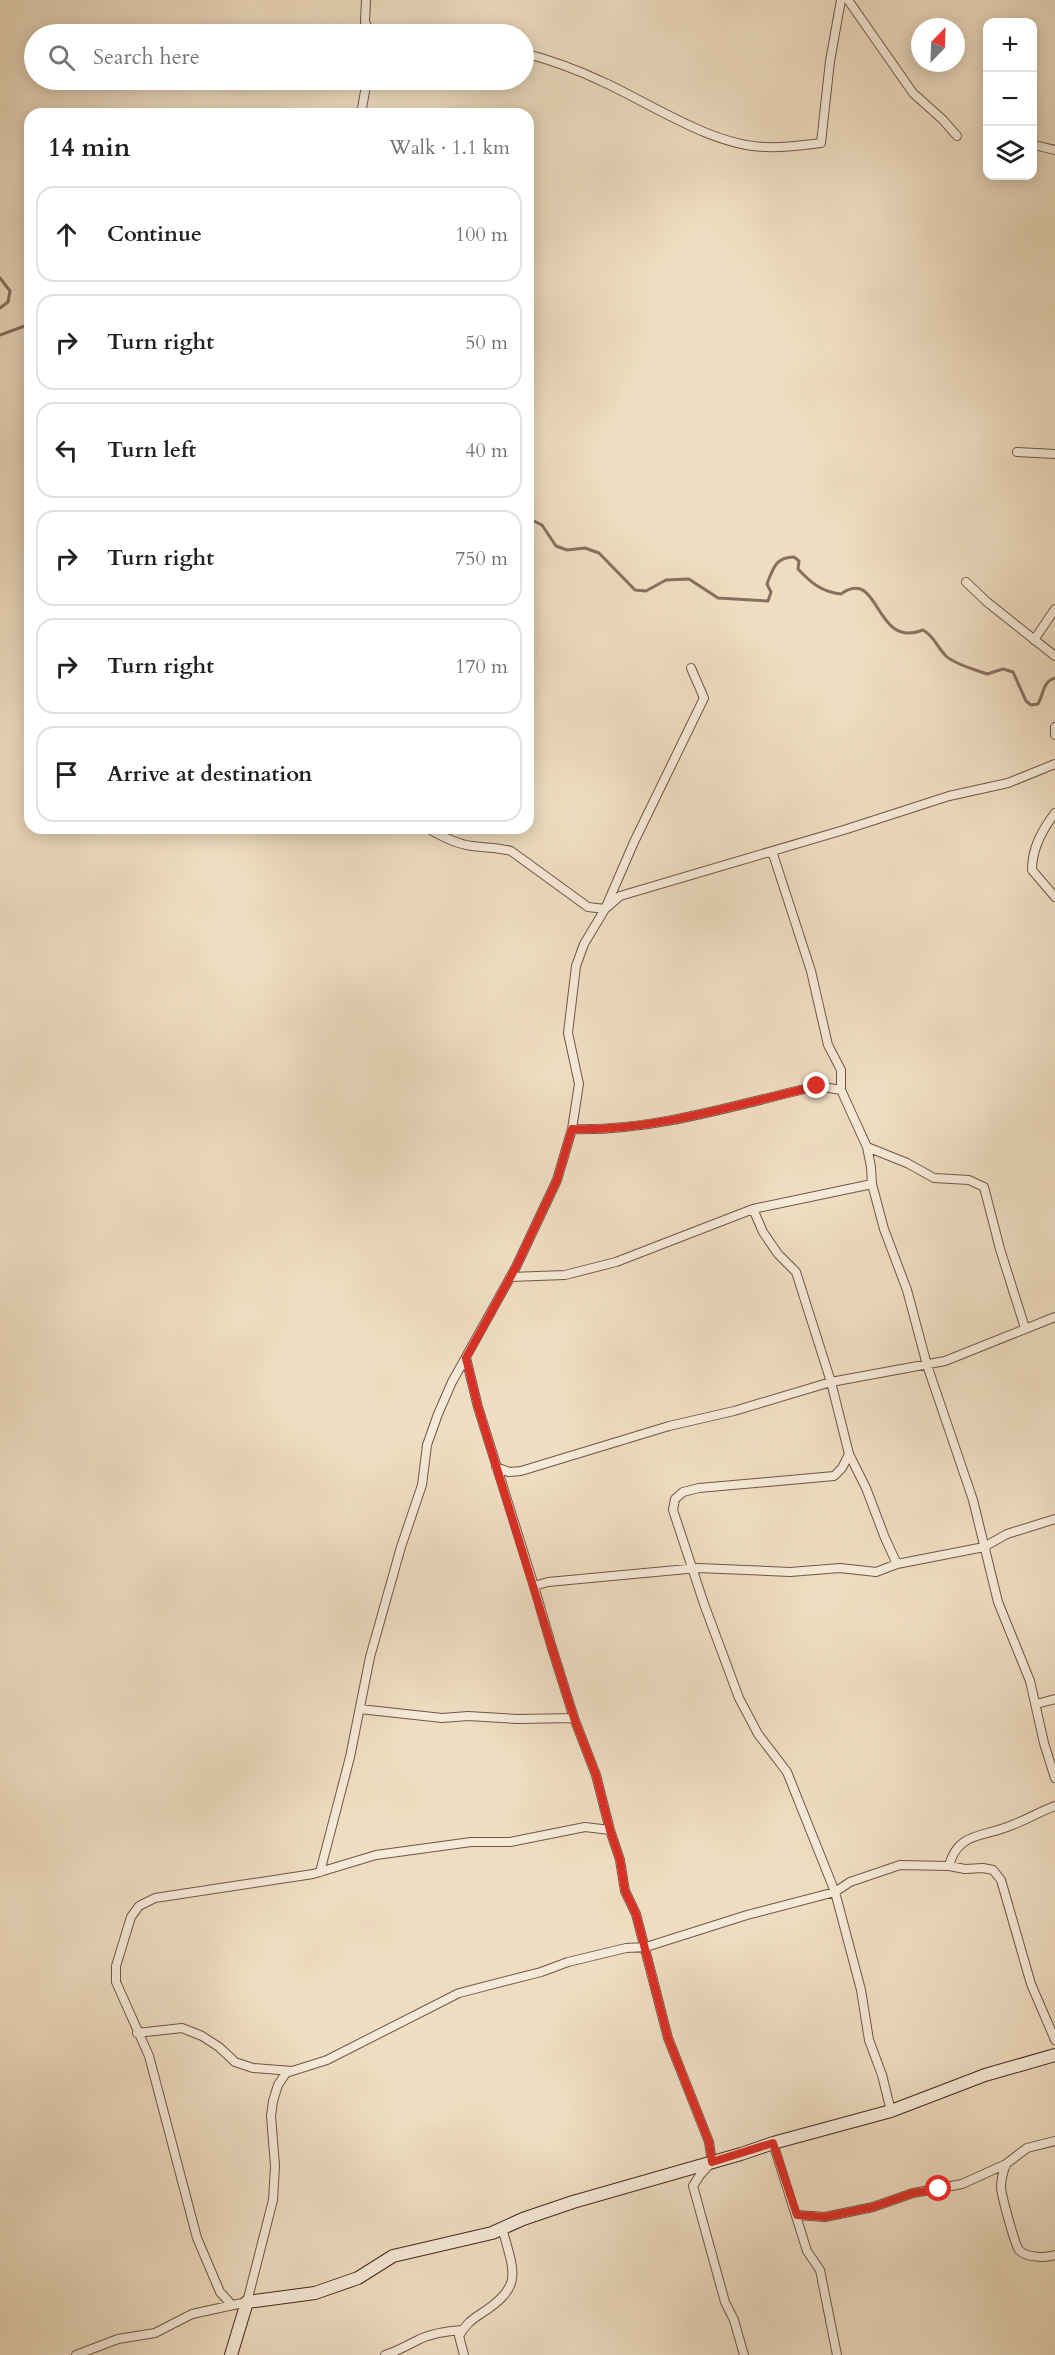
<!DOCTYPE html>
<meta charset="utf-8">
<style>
:root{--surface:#fff;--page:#f2f2f2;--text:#202124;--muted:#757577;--line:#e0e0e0}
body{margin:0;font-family:Cardo,serif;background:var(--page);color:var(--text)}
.controls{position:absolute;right:18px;top:18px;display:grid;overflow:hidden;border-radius:12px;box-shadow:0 3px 15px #0003}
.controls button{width:54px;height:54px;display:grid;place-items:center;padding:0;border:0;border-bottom:2px solid var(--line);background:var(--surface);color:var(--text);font:30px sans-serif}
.compass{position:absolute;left:911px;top:18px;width:54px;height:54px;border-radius:50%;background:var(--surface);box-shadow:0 3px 15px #0003;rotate:23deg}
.stop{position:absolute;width:18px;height:18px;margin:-14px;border:4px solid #d93025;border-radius:50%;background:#fff}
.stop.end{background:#d93025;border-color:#fff;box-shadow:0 2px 6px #0008}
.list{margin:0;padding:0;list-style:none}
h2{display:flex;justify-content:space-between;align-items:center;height:78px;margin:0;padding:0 24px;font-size:26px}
h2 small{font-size:20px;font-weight:400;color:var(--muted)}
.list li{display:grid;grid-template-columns:39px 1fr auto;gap:18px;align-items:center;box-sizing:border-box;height:96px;margin:0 12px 12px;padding:0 12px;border:2px solid var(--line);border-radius:18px}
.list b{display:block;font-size:22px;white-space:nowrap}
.list em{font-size:20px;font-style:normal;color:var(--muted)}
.icon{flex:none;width:33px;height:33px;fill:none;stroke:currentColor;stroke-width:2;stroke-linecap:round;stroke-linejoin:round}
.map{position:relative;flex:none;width:1055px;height:2355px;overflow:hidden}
.search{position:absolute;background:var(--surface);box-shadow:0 3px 15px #0003;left:24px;top:24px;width:510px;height:66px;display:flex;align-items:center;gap:15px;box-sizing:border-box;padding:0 21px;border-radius:33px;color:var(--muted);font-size:22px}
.panel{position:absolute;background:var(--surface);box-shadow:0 3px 15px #0003;left:24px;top:108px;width:510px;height:726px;border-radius:18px}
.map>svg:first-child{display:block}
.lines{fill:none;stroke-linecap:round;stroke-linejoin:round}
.stream{stroke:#886f5f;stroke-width:3}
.street-casing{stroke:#705547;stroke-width:10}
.secondary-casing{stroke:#45281e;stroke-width:14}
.street{stroke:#f5e9d7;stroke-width:8}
.secondary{stroke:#f5e9d7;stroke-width:12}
.route{stroke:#d93025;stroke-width:8}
</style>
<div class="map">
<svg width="1055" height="2355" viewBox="0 0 1055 2355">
<rect width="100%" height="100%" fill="#efddc1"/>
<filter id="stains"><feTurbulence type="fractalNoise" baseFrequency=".00333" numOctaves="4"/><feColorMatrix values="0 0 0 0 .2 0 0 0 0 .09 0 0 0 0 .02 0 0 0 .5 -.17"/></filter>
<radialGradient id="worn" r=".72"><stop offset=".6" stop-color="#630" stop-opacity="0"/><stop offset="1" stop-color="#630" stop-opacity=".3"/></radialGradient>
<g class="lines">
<path class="stream" d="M0,278l10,13 -2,11 -8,6
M0,335l30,-11
M528,518l14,7 14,21 11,4 18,-2 14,5 36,37 11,1 20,-11 23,-1 29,19 50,3 3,-9 -4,-8c6,-16 9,-27 27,-27l5,4 -1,8c13,14 24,23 43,25 40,-28 32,56 82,36 11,6 14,17 23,26 10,9 28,13 41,18l16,-5 10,3 13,29 5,4 7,-1c6,-10 4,-22 17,-26"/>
<g class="street-casing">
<path id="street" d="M366,0l-1,22 6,12
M848,0l65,93 30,27 14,16
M524,53c26,7 52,16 77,28 49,22 111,65 165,66 18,1 37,-2 55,-4l9,-82 11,-61
M361,114l6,-34
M1034,145l21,5
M1017,452l38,2
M966,582l21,20 68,54
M1034,640l21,-31
M1055,727v8
M1055,813c-13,17 -23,35 -23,57l23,27
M427,828c14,8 29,16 45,18 14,2 25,1 39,5l77,56 17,2 29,-67 70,-144 -13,-30
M772,851l39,120 17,74 13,25v20l26,57 4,20 1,17 12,45 23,61 20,75 46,135 25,102 32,79 14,62 11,35
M572,1129c80,3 167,-25 245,-43l24,4
M867,1147l40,16 27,15 35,2 15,7 16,62 25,79
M753,1209l10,23 15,22 18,18 35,110 18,72 17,34 19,50 12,26
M510,1277l55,-2 51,-13 137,-53 119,-25
M466,1358l12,49 56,179 18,62 22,70 22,57 14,55 10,30 5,31 11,23 32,124 41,104 3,20 -12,13 -7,11 32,116 9,18 10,35
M849,1454l-7,14 -8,8 -135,12 -16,4 -8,7 -2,11 31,94 35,94 19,36 29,38 48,120 26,98 8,50 13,35 9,36
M496,1467l13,5 12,-1 148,-45 65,-15 97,-29 114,-21 110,-44
M534,1586l14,-4 150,-14 92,4 50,-4 36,4 21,-8 87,-17 23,-13 48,-15
M1036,1704l19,-5
M360,1709l82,9 26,-2 50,3 56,-1
M949,1866c8,-33 33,-29 58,-39 17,-6 32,-15 48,-21
M320,1872l30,-115 20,-100 31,-110 21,-62 5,-40 11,-31 14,-32 64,-115 41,-87 15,-51 7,-45 -11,-51 8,-67 8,-22 21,-35 15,-13 227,-67 102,-33 59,-13 47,-19
M137,2033l45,-5 20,8 17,11 16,15 18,6 39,3
M773,2143l34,108 13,19 17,85
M1006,2164c-3,8 -5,15 -5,23 0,7 14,58 18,63 7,8 27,8 36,5
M797,2215l28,2 48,-10 40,-14 49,-9 44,-20 21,-16 28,-7
M231,2304l-11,-12 -23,-54 -48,-182 -33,-74v-16l15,-49 8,-11 16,-8 158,-24 63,-19 95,-13h39l75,-15 25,3
M76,2355l42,-16 37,-6 37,-19 55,-12 26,-102 2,-34 -4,-50 2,-15 5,-16 8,-12 41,-13 132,-67 82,-21 27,-10 58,-14 20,-1 101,-32 88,-23 15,-10 50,-17 49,1 16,3 18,-1 10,2 8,10 30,104 24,56
M385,2355c13,-4 23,-10 35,-16 13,-6 28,-8 42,-9
M464,2355l-5,-19c6,-11 12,-16 23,-23 42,-27 32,-41 20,-85"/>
</g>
<g class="secondary-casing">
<path id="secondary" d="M231,2355l16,-53 68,-9 43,-15 35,-22 99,-23 31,-14 50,-17 168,-48 32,-11 118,-32 94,-36 70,-20"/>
</g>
<use href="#street" class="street"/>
<use href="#secondary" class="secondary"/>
</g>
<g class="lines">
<path class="route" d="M817,1086c-78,18 -165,46 -245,43l-15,51 -41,87 -50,91 12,49 74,241 22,70 22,57 14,55 10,30 5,31 11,23 32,124 41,104 3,20 61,-19 24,72 28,2 48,-10 40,-14 26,-4"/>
</g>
<rect width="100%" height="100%" filter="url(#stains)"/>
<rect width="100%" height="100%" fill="url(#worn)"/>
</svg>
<div class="controls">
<button>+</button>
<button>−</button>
<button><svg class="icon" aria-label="layers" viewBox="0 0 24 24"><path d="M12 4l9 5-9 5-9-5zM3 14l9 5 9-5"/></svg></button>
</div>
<svg class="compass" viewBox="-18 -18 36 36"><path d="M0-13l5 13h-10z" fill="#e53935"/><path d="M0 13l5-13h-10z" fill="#757577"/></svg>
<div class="stop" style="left:939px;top:2189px"></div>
<div class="stop end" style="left:817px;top:1086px"></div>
<div class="search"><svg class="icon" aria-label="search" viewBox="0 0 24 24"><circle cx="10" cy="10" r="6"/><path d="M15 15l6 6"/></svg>Search here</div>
<section class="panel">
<h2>14 min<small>Walk · 1.1 km</small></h2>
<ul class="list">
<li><svg class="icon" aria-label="ahead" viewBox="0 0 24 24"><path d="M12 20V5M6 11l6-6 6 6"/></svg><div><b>Continue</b></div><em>100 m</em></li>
<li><svg class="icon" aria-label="right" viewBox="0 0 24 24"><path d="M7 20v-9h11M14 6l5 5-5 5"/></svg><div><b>Turn right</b></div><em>50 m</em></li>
<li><svg class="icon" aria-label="left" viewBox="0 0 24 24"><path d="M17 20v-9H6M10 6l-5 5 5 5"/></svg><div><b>Turn left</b></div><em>40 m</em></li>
<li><svg class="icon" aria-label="right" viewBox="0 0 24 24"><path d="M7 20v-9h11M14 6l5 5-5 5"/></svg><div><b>Turn right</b></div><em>750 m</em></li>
<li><svg class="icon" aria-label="right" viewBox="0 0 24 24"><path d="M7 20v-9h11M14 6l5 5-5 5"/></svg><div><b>Turn right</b></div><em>170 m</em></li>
<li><svg class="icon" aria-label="arrive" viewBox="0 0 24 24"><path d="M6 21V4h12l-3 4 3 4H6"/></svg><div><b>Arrive at destination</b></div></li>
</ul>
</section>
</div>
